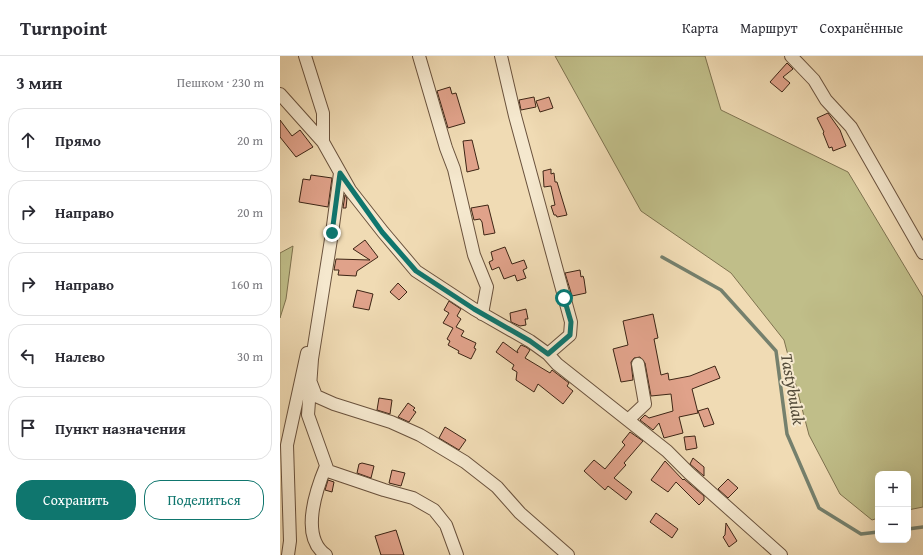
<!DOCTYPE html>
<html lang="ru">
<meta charset="utf-8">
<style>
:root{--surface:#fff;--page:#f7f7f7;--text:#2b2b33;--muted:#7c7c81;--line:#e1e1e2;--accent:#0f766e}
body{margin:0;font-family:"Gentium Book Plus",serif;background:var(--page);color:var(--text)}
.controls{position:absolute;right:12px;bottom:12px;display:grid;overflow:hidden;border-radius:8px;box-shadow:0 4px 16px #0002}
.controls button{width:36px;height:36px;display:grid;place-items:center;padding:0;border:0;border-bottom:1px solid var(--line);background:var(--surface);color:var(--text);font:20px sans-serif}
.stop{position:absolute;width:12px;height:12px;margin:-9px;border:3px solid #0f766e;border-radius:50%;background:#fff}
.stop.end{background:#0f766e;border-color:#fff;box-shadow:0 1px 4px #0008}
.list{margin:0;padding:0;list-style:none}
h2{display:flex;justify-content:space-between;align-items:center;height:52px;margin:0;padding:0 16px;font-size:17px}
h2 small{font-size:13px;font-weight:400;color:var(--muted)}
.list li{display:grid;grid-template-columns:26px 1fr auto;gap:12px;align-items:center;box-sizing:border-box;height:64px;margin:0 8px 8px;padding:0 8px;border:1px solid var(--line);border-radius:16px}
.list b{display:block;font-size:15px;white-space:nowrap}
.list em{font-size:13px;font-style:normal;color:var(--muted)}
.actions{display:flex;gap:8px;padding:12px 16px}
.actions a{flex:1;padding:9px 0;border:1px solid var(--accent);border-radius:16px;text-align:center;font-size:14px;color:var(--accent)}
.actions .main{background:var(--accent);color:#fff}
.icon{flex:none;width:22px;height:22px;fill:none;stroke:currentColor;stroke-width:2;stroke-linecap:round;stroke-linejoin:round}
.map{position:relative;flex:none;width:643px;height:499px;overflow:hidden}
header{display:flex;align-items:center;gap:24px;box-sizing:border-box;height:56px;padding:0 20px;background:var(--surface);border-bottom:1px solid var(--line)}
header strong{font-size:19px}
nav{display:flex;gap:22px;margin-inline-start:auto;font-size:14px}
main{display:flex}
aside{flex:1;background:var(--surface)}
.map>svg:first-child{display:block}
.green{fill:#c0be89;stroke:#7e724f}
.lines{fill:none;stroke-linecap:round;stroke-linejoin:round}
.stream{stroke:#75806d;stroke-width:3.5}
.building{fill:#e0a28a;stroke:#3d2515}
.minor-casing{stroke:#6a523d;stroke-width:14}
.minor{stroke:#f5e8ce;stroke-width:12}
.route{stroke:#0f766e;stroke-width:5}
.labels{text-anchor:middle;stroke-width:4;stroke-linejoin:round;paint-order:stroke}
.water-label{font-size:17px;font-style:italic;fill:#544b3a;stroke:#f5e8ce}
</style>
<header>
<strong>Turnpoint</strong>
<nav><a>Карта</a><a>Маршрут</a><a>Сохранённые</a></nav>
</header>
<main>
<aside>
<h2>3 мин<small>Пешком · 230 m</small></h2>
<ul class="list">
<li><svg class="icon" aria-label="ahead" viewBox="0 0 24 24"><path d="M12 20V5M6 11l6-6 6 6"/></svg><div><b>Прямо</b></div><em>20 m</em></li>
<li><svg class="icon" aria-label="right" viewBox="0 0 24 24"><path d="M7 20v-9h11M14 6l5 5-5 5"/></svg><div><b>Направо</b></div><em>20 m</em></li>
<li><svg class="icon" aria-label="right" viewBox="0 0 24 24"><path d="M7 20v-9h11M14 6l5 5-5 5"/></svg><div><b>Направо</b></div><em>160 m</em></li>
<li><svg class="icon" aria-label="left" viewBox="0 0 24 24"><path d="M17 20v-9H6M10 6l-5 5 5 5"/></svg><div><b>Налево</b></div><em>30 m</em></li>
<li><svg class="icon" aria-label="arrive" viewBox="0 0 24 24"><path d="M6 21V4h12l-3 4 3 4H6"/></svg><div><b>Пункт назначения</b></div></li>
</ul>
<div class="actions"><a class="main">Сохранить</a><a>Поделиться</a></div>
</aside>
<div class="map">
<svg width="643" height="499" viewBox="0 0 643 499">
<rect width="100%" height="100%" fill="#f0dbb4"/>
<filter id="stains"><feTurbulence type="fractalNoise" baseFrequency=".005" numOctaves="4"/><feColorMatrix values="0 0 0 0 .2 0 0 0 0 .09 0 0 0 0 .02 0 0 0 .5 -.17"/></filter>
<radialGradient id="worn" r=".72"><stop offset=".6" stop-color="#630" stop-opacity="0"/><stop offset="1" stop-color="#630" stop-opacity=".3"/></radialGradient>
<path class="green" d="M275,0h150l16,54 127,62 75,125v210l-15,3v-36h-30v44l-6,2 -32,-26 -31,-59 -25,-95 -53,-67 -90,-62z
M13,190l-7,53 -6,19v-65z"/>
<g class="lines">
<path class="stream" d="M382,201l59,33 55,61 11,83 32,74 42,26 17,-2
M628,473l15,-2"/>
</g>
<path class="building" d="M507,7l6,6 -10,8 7,6 -8,9 -12,-10z
M170,31l2,7 4,-1 9,30 -17,5 -11,-37z
M254,41l2,10 -15,3 -2,-10z
M269,41l4,11 -13,4 -4,-11z
M548,57l12,17 6,16 -13,5 -1,-4 -3,1 -6,-15 1,-1 -7,-14z
M0,64l12,16 8,-6 13,17 -17,10 -16,-20z
M192,84l7,29 -12,3 -4,-31z
M271,113v5l3,-1 1,9h2l10,33 -10,2 -1,-2h-2l-3,-9 4,-1 -4,-19 -7,1 -1,-16z
M31,119l21,3 -4,29 -29,-5 4,-23 7,1z
M65,139l2,3 -1,10h-3z
M208,149l7,28 -11,2 -2,-13 -2,-3 -6,1 -3,-12z
M85,184l13,17 -21,14 -1,5 -18,-1 1,-5h-5l2,-11 34,1 -17,-11z
M225,191l7,17 12,-4 3,8 -4,2 3,8 -9,3 -2,-6 -11,4 -5,-12 -7,3 -3,-8 4,-2 -2,-8z
M300,214l1,7 2,-1 1,3 2,14 -14,3 -7,-23z
M118,227l9,9 -8,8 -9,-8z
M77,234l16,4 -4,16 -16,-3z
M169,245l12,8 -4,7 4,3 -5,8 8,4 -3,5 15,7 -2,5 2,1 -5,10 -13,-6 1,-2 -11,-6 2,-4 -3,-2 6,-11 -10,-5 6,-10 -5,-3z
M246,253l2,10h-3l1,6 -6,1 -9,-4 -1,-9z
M373,258l5,24 -4,1 7,36 7,-2 1,7 21,-4 25,-10 5,12 -28,11 6,24 -19,4 4,16 -19,5 -5,-15 -6,7 -13,-10 5,-5 4,3 24,-7 -2,-17 -20,2 -6,-33 -5,-6 -6,1 -3,4 2,18 -12,2 -8,-33 15,-4 -5,-24z
M223,286l15,11 -1,-2 4,-6 5,2 4,3 -5,8 25,15 2,-3 17,13 -2,3 6,5 -10,13 -25,-20 -4,8 -18,-12 1,-8 -5,-3 2,-4 -18,-13z
M99,342l13,2 -2,14 -13,-4z
M128,347l7,5 -2,2 3,2 -7,10 -11,-5z
M428,352l6,16 -10,3 -6,-16z
M165,371l21,13 -7,10 -20,-12z
M350,376l13,9 -19,22 2,2 -12,13 18,14 -6,8 -18,-14 -3,4 -21,-19 10,-11 11,9 20,-24 -3,-3z
M415,380l2,12 -11,2 -2,-13z
M413,402l11,9v9l-14,-12z
M385,405l18,19 1,-1 20,17v4l-5,5 -23,-23 -8,10 -17,-12z
M82,407l12,3 -3,12 -14,-5 2,-9z
M112,414l13,3 -4,13 -12,-3z
M448,423l10,9 -10,10 -10,-9z
M48,424l6,2 -2,10 -7,-2z
M376,457l22,16 -6,9 -22,-16z
M446,467l11,18 -8,6 -6,-10 2,-2z
M116,474l8,25h-23l-6,-19z"/>
<g class="lines">
<g class="minor-casing">
<path id="minor" d="M25,0l18,57v29
M139,0l27,92 8,21 20,86 13,32 -5,27
M221,0l14,60 56,206 -1,13 -22,19
M511,0l23,24 12,20 25,27 72,126
M0,38l43,48 27,48 33,42 33,39 58,38 56,32 18,13 9,10 110,87 22,22 92,82
M60,117l-8,60 -20,126 -4,56 20,56 56,19 29,8 21,12 12,15 11,30
M31,327l5,13 18,8 57,18 29,13 45,27 32,25 23,26 48,42
M348,364l17,-16 -7,-40
M8,499l2,-14 -3,-96 20,-92
M46,499c-26,-18 -10,-65 0,-89"/>
</g>
<use href="#minor" class="minor"/>
</g>
<g class="lines">
<path class="route" d="M52,177l8,-60 42,59 34,39 58,38 56,32 18,13 22,-19 1,-13 -7,-24"/>
</g>
<g class="labels">
<g class="water-label">
<text transform="translate(513 333) rotate(80)" y="6">Tastybulak</text>
</g>
</g>
<rect width="100%" height="100%" filter="url(#stains)"/>
<rect width="100%" height="100%" fill="url(#worn)"/>
</svg>
<div class="controls">
<button>+</button>
<button>−</button>
</div>
<div class="stop" style="left:284px;top:242px"></div>
<div class="stop end" style="left:52px;top:177px"></div>
</div>
</main>
